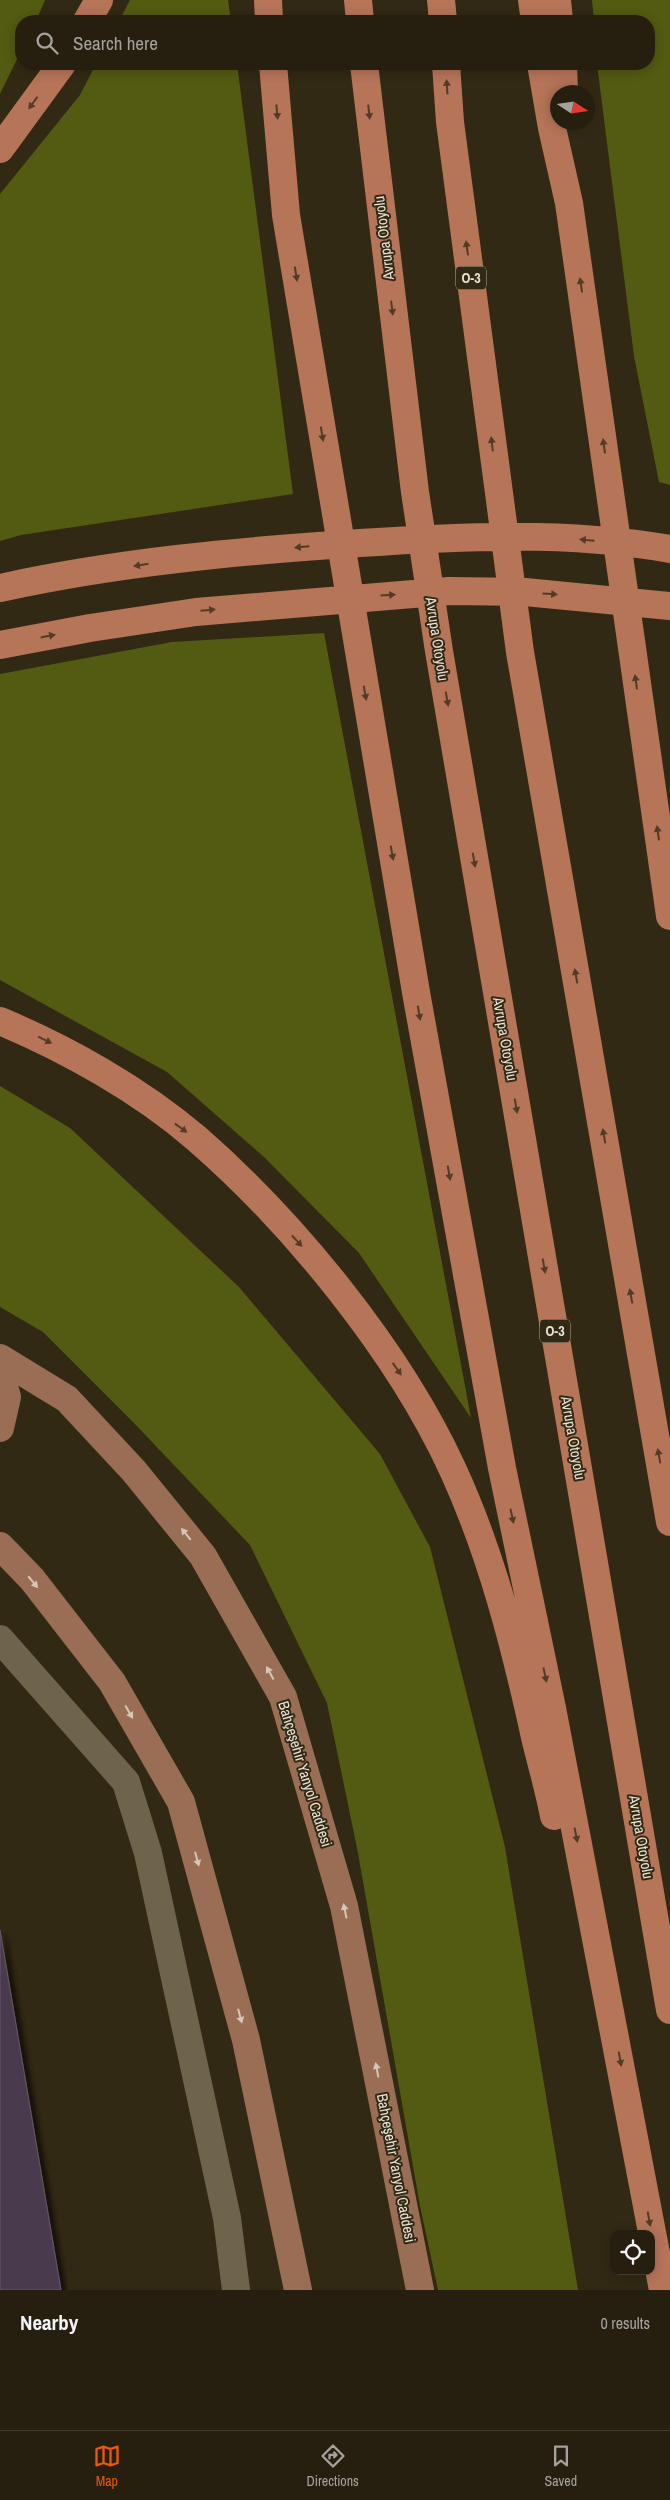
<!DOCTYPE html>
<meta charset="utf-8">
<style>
:root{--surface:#261f0f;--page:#322c1d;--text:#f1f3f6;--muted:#a4a29e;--line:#423d2f;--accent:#ea580c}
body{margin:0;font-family:"Archivo Narrow",sans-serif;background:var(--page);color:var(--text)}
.controls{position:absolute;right:15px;bottom:15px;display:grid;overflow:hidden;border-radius:10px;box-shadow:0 2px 12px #0003}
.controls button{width:45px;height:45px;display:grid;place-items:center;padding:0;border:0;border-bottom:1px solid var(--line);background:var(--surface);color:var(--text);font:25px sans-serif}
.compass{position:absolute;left:550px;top:85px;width:45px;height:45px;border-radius:50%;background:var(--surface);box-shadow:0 2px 12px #0003;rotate:102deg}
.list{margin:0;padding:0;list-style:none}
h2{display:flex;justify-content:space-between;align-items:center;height:65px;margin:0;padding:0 20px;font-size:21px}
h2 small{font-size:16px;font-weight:400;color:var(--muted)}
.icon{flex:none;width:28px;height:28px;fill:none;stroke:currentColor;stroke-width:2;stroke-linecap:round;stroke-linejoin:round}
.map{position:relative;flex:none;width:670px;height:2290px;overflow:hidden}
.search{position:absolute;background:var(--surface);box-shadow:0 2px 12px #0003;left:15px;right:15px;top:15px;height:55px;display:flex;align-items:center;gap:12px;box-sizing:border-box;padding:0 18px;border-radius:20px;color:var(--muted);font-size:19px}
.sheet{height:140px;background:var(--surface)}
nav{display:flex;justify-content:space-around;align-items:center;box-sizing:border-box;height:70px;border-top:1px solid var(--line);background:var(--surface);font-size:14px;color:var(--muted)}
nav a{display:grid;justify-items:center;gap:2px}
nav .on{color:var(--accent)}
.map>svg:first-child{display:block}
.green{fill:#535a11}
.building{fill:#4a3b4e;stroke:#66576b;filter:url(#shadow)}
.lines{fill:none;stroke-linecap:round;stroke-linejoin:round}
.minor{stroke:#6e644c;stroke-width:28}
.primary{stroke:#996e54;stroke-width:28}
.motorway{stroke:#b67459;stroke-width:28}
.oneway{fill:#533c25}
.oneway2{fill:#d5c6b6}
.labels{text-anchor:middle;stroke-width:4;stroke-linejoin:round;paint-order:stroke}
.shield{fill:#322914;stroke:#b2ab9c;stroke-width:1}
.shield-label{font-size:14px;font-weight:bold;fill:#e9e3d6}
.street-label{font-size:15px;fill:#e9e3d6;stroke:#322914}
</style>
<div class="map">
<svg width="670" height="2290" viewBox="0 0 670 2290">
<defs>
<filter id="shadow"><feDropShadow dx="5.5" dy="3" stdDeviation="2.5" flood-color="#0009"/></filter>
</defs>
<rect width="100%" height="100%" fill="#322914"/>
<path class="green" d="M0,0h45l-9,21h-15v30l-21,43z
M130,0h98l3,21h-112z
M592,0h78v485l-11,-3 -25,-126 -37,-292h52v-43h-55z
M96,64h141l56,430 -272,41 -21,6v-347l80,-99z
M324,633l147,785 -112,-165 -95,-96 -97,-85 -167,-92v-306l172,-32z
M0,1086l70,42 169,159 141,167 50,93 75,300 73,443h-140l-18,-84 -62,-353 -31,-150 -77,-158 -117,-123 -90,-90 -43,-25z"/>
<path class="building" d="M0,1930l61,360h-61z"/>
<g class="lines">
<path class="minor" d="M0,1639l126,143 22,71 79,365 9,72"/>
<path class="primary" d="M0,1358l67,41 67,72 69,85 80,141 61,209 76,384
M0,1372l7,25 -7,31
M0,1546l32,33 80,103 69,120 65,238 52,250"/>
<path class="motorway" d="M268,0l1,21
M358,0l2,21
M441,0l2,21
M532,0l3,21
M557,0l2,21
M87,21l12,-21
M273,64l13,151 131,783 85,470 50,240 111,582
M364,64l51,428 24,159 231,1359
M446,64l4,58 70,530 150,870
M541,64l11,64 17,75 101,713
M563,64l1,28
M0,149l62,-85
M0,588c118,-26 240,-37 360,-45 102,-7 209,-12 310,6
M0,645l90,-17 106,-16 253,-21 76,1 145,14
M0,1021c67,28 140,69 196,117 98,85 203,214 257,332 39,85 62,176 82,267 6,26 14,52 19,79"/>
</g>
<defs><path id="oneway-solid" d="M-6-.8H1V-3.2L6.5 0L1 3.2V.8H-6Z" transform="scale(1.25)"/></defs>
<g class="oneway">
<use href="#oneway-solid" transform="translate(447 87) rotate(-94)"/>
<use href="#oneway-solid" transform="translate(33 103) rotate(126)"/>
<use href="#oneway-solid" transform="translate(277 112) rotate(85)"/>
<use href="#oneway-solid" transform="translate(369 112) rotate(84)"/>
<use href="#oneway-solid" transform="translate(467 248) rotate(-98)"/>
<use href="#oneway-solid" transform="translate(296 274) rotate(81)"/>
<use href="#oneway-solid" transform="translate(581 285) rotate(-98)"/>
<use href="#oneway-solid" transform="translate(392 308) rotate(83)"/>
<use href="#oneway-solid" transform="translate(322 434) rotate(81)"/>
<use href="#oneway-solid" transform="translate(492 444) rotate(-97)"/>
<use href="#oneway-solid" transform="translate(604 446) rotate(-98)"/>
<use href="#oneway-solid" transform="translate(587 540) rotate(-175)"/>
<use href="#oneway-solid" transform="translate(302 547) rotate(175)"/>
<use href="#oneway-solid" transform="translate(141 565) rotate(171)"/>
<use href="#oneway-solid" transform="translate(550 594) rotate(4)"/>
<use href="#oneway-solid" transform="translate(388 595) rotate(-4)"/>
<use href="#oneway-solid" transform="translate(208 610) rotate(-5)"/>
<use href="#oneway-solid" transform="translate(48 636) rotate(-11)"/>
<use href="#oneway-solid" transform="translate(636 682) rotate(-98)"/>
<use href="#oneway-solid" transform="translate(365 693) rotate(80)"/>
<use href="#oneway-solid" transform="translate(447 699) rotate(80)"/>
<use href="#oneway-solid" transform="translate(658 833) rotate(-98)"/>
<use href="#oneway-solid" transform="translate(392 853) rotate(80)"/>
<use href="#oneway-solid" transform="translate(474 860) rotate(80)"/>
<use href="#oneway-solid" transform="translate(576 976) rotate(-100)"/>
<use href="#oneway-solid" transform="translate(419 1013) rotate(80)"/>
<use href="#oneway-solid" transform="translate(45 1040) rotate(26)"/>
<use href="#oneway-solid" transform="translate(516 1106) rotate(80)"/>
<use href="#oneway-solid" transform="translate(181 1128) rotate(36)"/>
<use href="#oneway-solid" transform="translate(604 1136) rotate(-100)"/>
<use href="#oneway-solid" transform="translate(449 1173) rotate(80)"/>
<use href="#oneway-solid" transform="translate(297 1241) rotate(47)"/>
<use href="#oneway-solid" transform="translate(544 1266) rotate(80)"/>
<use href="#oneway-solid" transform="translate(631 1296) rotate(-100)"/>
<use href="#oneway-solid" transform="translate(397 1369) rotate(55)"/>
<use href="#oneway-solid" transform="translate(659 1456) rotate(-100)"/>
<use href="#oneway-solid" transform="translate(512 1516) rotate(78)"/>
<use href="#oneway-solid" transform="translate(545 1675) rotate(78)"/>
<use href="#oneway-solid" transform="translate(576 1835) rotate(79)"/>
<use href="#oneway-solid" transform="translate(620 2059) rotate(80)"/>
<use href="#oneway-solid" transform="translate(649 2219) rotate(80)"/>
</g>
<g class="oneway2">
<use href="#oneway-solid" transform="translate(186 1534) rotate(-129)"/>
<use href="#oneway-solid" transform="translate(33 1582) rotate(50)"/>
<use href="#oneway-solid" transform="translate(270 1673) rotate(-119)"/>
<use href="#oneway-solid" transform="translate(129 1712) rotate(60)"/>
<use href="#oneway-solid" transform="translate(197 1859) rotate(75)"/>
<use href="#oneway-solid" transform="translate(345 1911) rotate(-102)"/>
<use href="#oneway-solid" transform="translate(240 2016) rotate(75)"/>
<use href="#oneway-solid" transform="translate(377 2070) rotate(-101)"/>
</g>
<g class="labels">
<g class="shield">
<rect x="456" y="266.5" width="30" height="23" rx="4"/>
<rect x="540" y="1319.5" width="30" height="23" rx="4"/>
</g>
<g class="shield-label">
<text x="471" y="283">O-3</text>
<text x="555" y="1336">O-3</text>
</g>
<g class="street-label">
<text transform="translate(384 238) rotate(-97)" y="5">Avrupa Otoyolu</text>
<text transform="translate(437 639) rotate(81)" y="5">Avrupa Otoyolu</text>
<text transform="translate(505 1039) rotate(80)" y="5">Avrupa Otoyolu</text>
<text transform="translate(573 1438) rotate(80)" y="5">Avrupa Otoyolu</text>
<text transform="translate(305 1774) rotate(73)" y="5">Bahçeşehir Yanyol Caddesi</text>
<text transform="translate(641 1837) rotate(80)" y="5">Avrupa Otoyolu</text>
<text transform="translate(396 2168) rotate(79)" y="5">Bahçeşehir Yanyol Caddesi</text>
</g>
</g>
</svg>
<div class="controls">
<button><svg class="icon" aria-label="locate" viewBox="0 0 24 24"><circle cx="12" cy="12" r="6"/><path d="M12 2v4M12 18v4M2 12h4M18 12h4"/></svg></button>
</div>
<svg class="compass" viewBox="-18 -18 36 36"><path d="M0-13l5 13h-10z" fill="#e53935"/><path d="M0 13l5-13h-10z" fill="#a4a29e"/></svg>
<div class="search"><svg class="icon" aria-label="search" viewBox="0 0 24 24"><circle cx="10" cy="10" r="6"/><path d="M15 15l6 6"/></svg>Search here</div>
</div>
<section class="sheet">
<h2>Nearby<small>0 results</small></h2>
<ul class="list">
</ul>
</section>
<nav>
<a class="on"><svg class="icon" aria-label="map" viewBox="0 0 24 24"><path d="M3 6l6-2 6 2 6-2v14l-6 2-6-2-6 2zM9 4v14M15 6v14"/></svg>Map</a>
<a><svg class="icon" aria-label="directions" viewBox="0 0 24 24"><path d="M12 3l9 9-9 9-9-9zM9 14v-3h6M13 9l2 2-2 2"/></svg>Directions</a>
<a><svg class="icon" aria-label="saved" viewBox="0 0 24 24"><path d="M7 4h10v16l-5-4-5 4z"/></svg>Saved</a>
</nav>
